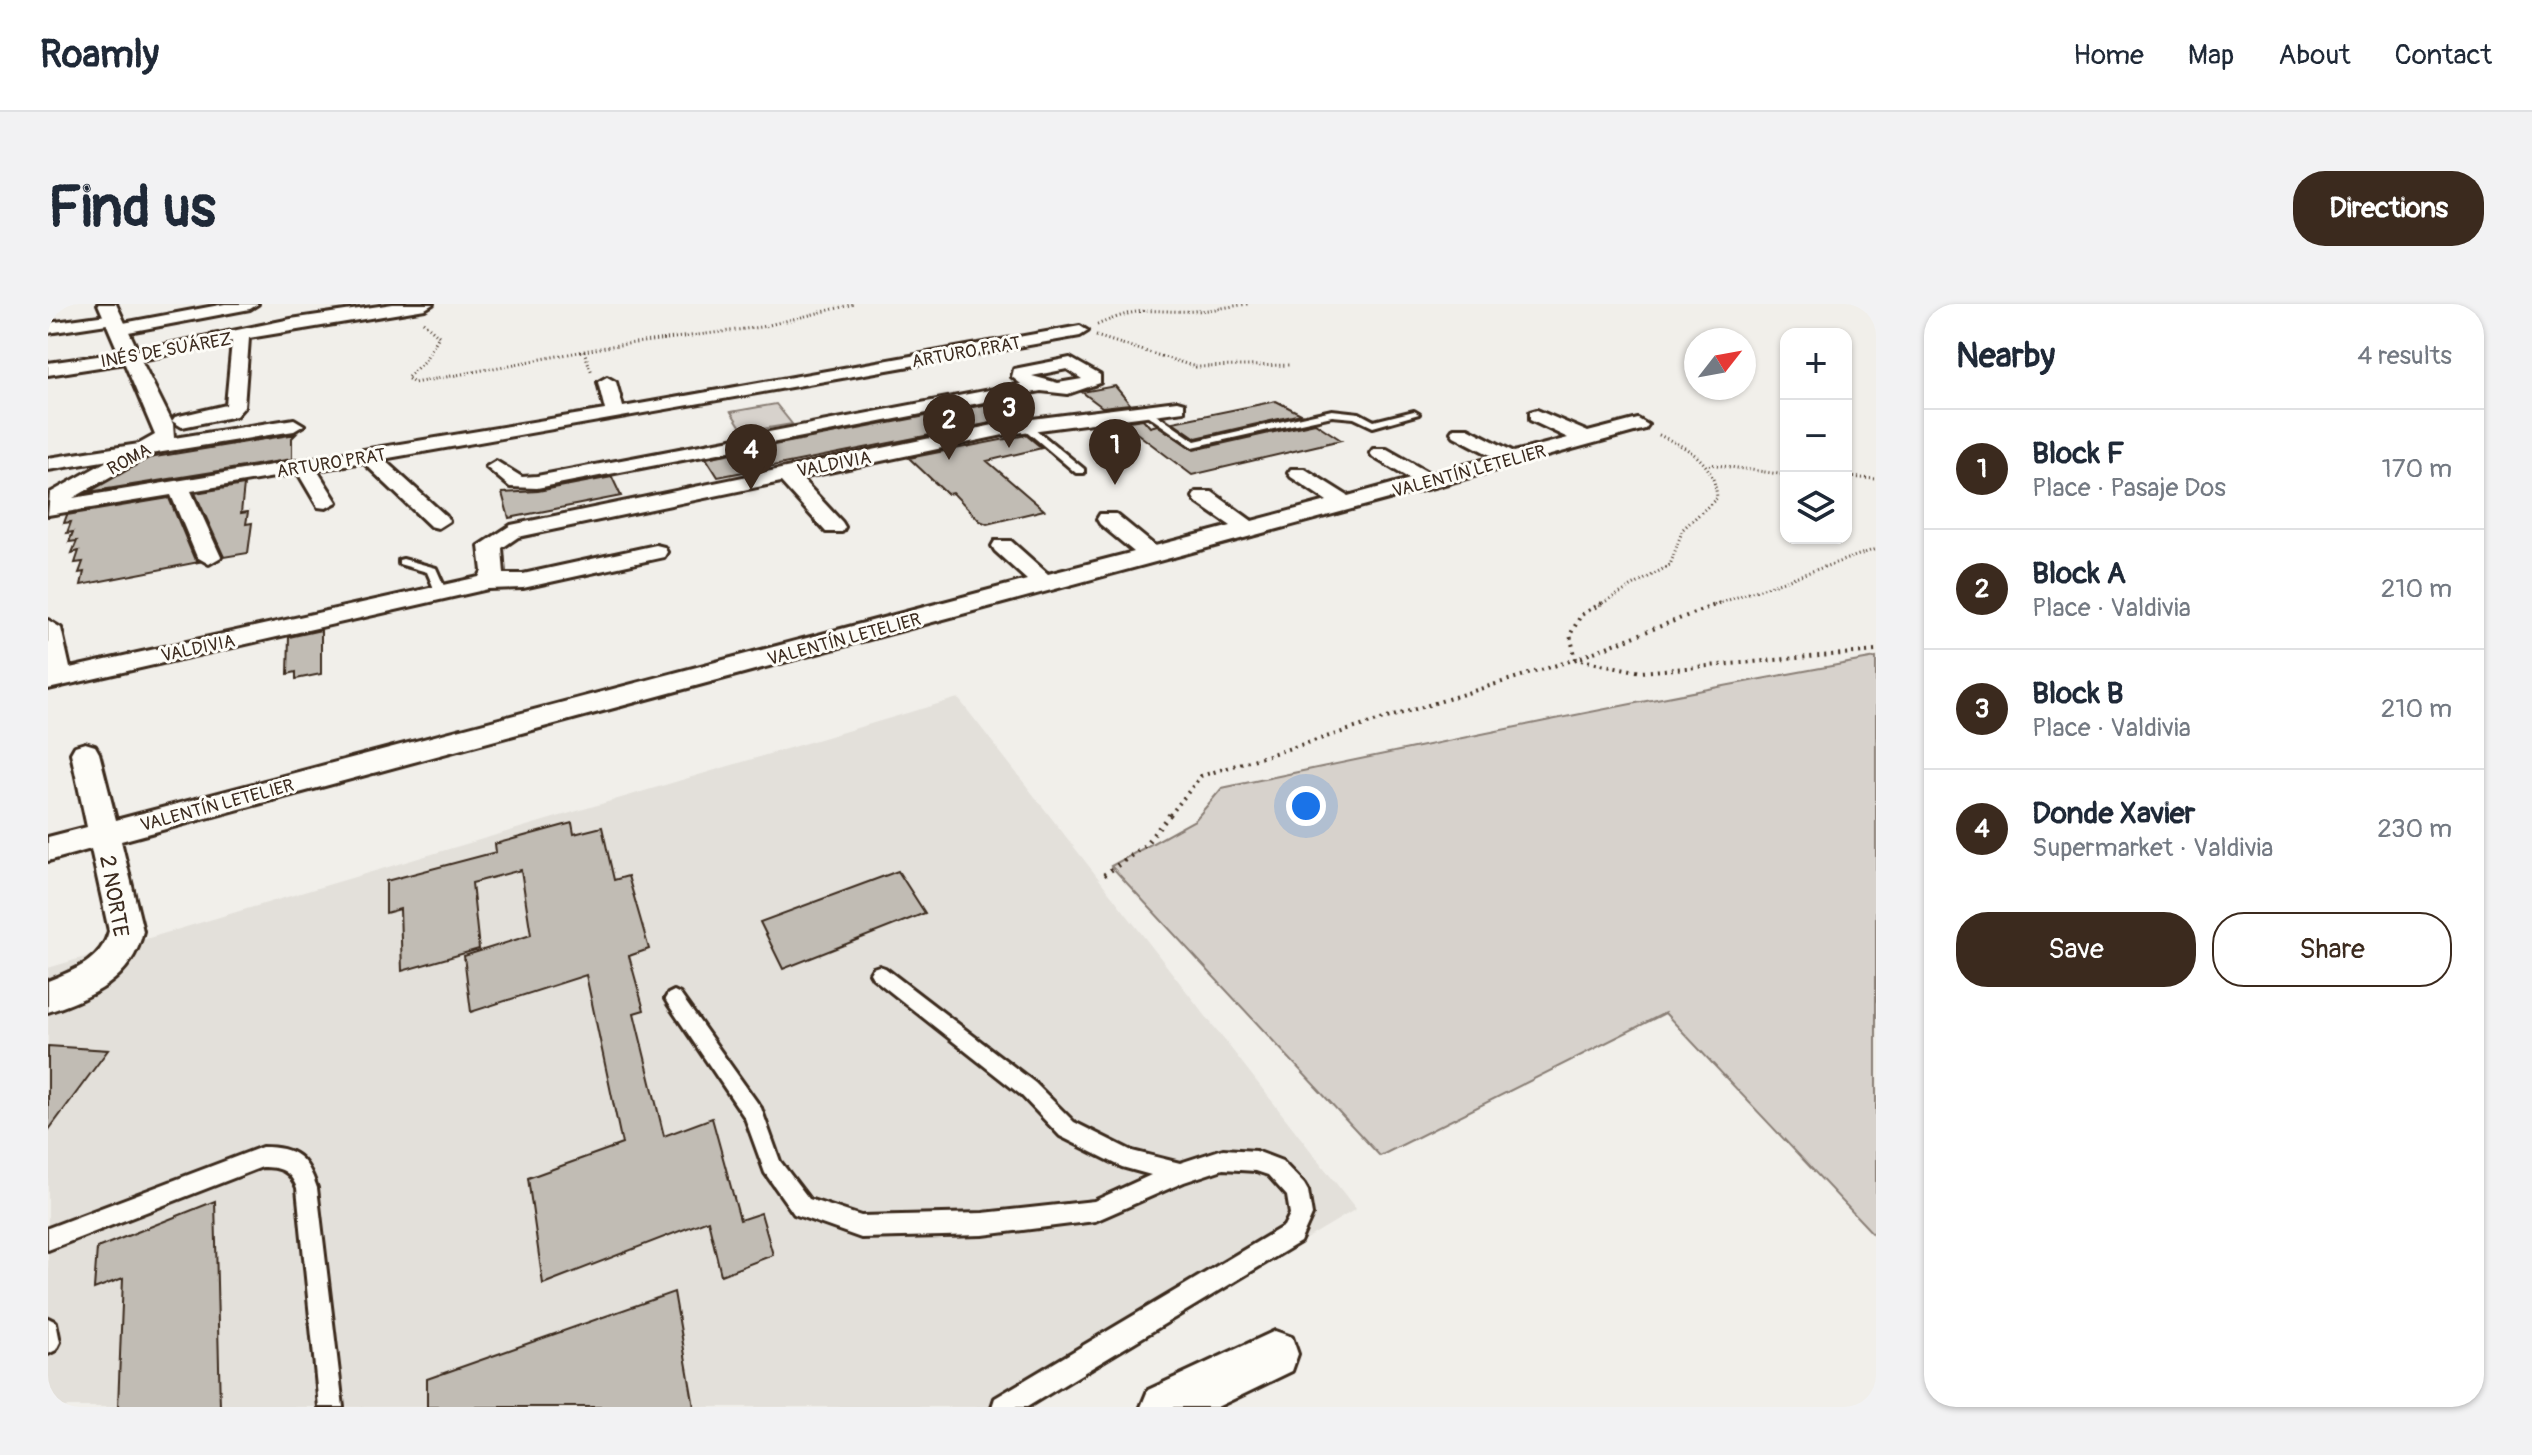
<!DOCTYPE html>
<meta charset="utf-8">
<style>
:root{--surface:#fff;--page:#f2f2f3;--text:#1f2937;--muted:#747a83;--line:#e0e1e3;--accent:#3b2a1e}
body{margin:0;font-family:Pangolin,sans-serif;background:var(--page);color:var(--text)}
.controls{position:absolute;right:24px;top:24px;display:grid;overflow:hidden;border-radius:16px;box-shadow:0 2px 6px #0004}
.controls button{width:72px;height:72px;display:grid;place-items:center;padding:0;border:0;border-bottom:2px solid var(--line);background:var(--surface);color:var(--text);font:40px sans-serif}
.compass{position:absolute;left:1636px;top:24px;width:72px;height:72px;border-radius:50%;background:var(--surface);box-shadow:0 2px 6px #0004;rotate:59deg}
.you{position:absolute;left:1258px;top:502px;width:28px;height:28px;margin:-20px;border:6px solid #fff;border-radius:50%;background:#1a73e8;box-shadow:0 0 0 12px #1a73e833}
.badge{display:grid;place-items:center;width:52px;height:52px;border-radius:50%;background:var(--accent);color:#fff;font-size:26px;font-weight:700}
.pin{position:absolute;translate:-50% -66px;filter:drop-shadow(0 2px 4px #0008)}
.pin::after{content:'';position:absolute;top:42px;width:28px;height:24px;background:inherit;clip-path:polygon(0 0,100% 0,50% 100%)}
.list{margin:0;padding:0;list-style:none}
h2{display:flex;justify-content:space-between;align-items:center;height:104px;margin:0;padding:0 32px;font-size:34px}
h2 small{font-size:26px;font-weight:400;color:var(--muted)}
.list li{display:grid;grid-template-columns:52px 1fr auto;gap:24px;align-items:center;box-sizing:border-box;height:120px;padding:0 32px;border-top:2px solid var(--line)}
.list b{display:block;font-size:30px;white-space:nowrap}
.list p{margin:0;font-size:26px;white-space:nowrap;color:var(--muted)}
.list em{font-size:26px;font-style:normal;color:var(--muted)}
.actions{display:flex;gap:16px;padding:24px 32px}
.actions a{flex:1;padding:18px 0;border:2px solid var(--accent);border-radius:32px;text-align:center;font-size:28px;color:var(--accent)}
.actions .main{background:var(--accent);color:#fff}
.icon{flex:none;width:44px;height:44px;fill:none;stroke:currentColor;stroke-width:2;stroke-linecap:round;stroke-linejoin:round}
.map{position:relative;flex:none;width:1828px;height:1103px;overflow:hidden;border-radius:32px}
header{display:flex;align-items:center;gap:48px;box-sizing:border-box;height:112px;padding:0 40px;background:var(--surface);border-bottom:2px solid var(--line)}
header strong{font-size:38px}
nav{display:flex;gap:44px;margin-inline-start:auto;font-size:28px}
.intro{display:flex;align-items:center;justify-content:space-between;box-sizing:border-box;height:192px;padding:0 48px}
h1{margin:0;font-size:56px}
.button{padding:20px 36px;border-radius:32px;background:var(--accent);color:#fff;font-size:28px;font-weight:700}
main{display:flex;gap:48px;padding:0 48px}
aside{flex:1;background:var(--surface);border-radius:32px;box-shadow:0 2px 6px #0004}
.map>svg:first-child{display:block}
.built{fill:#e3e0da}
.green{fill:#d7d2cc;stroke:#897e75;stroke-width:2}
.building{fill:#c1bcb4;stroke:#3b2a1e;stroke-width:2}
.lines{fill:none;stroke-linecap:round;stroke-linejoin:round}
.service-casing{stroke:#3b2a1e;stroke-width:6}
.minor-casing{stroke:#3b2a1e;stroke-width:6}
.tertiary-casing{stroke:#3b2a1e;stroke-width:6}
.path-far2{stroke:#3b2a1e;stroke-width:3;stroke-dasharray:1 3;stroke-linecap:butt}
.path-far1{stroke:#3b2a1e;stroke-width:4;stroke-dasharray:2 5;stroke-linecap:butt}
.path{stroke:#3b2a1e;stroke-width:5;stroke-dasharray:2 6;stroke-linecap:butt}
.service{fill:#fdfcf7;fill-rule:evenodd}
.minor{fill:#fdfcf7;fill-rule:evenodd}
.tertiary{fill:#fdfcf7;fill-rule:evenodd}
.labels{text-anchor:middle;stroke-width:6;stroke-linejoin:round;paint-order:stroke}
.far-street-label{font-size:18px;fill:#3b2a1e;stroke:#fdfcf7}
.street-label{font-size:22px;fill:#3b2a1e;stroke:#fdfcf7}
</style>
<header>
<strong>Roamly</strong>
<nav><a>Home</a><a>Map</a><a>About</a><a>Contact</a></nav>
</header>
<div class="intro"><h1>Find us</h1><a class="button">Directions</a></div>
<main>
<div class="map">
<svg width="1828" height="1103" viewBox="0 0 1828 1103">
<rect width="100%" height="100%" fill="#f1efea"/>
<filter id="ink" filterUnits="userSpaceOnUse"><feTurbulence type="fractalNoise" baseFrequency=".0125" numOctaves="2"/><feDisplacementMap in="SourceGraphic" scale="16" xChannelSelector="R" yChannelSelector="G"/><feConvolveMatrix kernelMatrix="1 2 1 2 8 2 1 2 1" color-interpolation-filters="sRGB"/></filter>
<g filter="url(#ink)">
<path class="built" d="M910,394l398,511 -332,198h-976v-439z"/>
<path class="green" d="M728,100l16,20 -48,8 -13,-20z
M1828,354v579l-211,-224 -285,143 -269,-290 84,-46 27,-32c217,-46 435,-91 654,-130z"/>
<path class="building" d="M1067,82l15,18 -28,3 -20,-15z
M1228,97l25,13 -105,24 -23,-16z
M946,99l17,16 -293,58 -12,-19z
M1095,115l7,8 7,-2 37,25 121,-27 26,17 -149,35 -70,-53z
M248,130l-4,4v21l-203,33 60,-34z
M978,131l16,13 -55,13 57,49 -57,14 -7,-3 -27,-28 -6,1 -38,-36z
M564,173l9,19 -112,22 -7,-25 36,-2z
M196,181l-3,28 7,-1 -2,12 6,-1 -4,30 -24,4 -29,-64z
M121,194l25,60 5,4 -118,23 3,-13 -5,1 4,-11 -8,1 4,-12 -7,2 5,-12 -8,1 4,-10 -6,1 4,-11 -7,1 3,-8z
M273,326v44l-25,5v-7l-8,2 1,-37z
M524,519l2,11 28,-7 12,53 14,-4 21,73 -20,7 15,54 -10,3 30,123 48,-18 28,102 21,-7 12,42 -52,20 -13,-55 -165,64 -15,-106 94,-34 -36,-169 -115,37 -7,-56 67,-21 -10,-65 -49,13 7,66 -77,22 -2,-62 -14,4v-32l110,-29 -1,-8z
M850,567l27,42 -142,56 -23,-47z
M0,742l60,4 -60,81z
M167,897l5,206h-102l5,-129 -29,11 3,-41z
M626,988l20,115h-267v-28z"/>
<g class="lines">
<g class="service-casing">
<path id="service" d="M1099,104l48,33 137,-31 27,3 15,8 40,-10 5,3 -46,13 -19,-9 -22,-2 -139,31 -49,-34 -2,-2z
M975,120h6l55,45v4h-8l-53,-45z
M355,255l33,9 12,27 -2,3h-8l-11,-26 -28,-8v-4z
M831,662l6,2 150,115 39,39 58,29 48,12 43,-14 33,2 26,10 22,23 4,7 4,24 -12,27 -273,165h-35l3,-9 289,-172 6,-12 -3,-18 -19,-21 -12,-4 -33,-2 -39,13 -89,39 -112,14 -122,3 -59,-21 -8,-3 -29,-41 -20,-55 -77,-114 -3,-5 3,-5 6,-3 6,3 81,114 19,53 29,38 52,17 122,-3 111,-12 57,-26 -29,-8 -62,-31 -39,-41 -148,-117 -3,-5 3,-5z
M214,843c33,0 45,10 55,41l26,219h-24l-22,-219c-7,-18 -17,-21 -35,-21l-214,83v-22z
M0,1014l8,4 4,20 -4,8 -8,4z"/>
</g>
<g class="minor-casing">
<path id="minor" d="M177,0h33l-8,5 -132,25 -8,-5 8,-5z
M345,0h40l-8,5 -176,29 -5,69 -8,9 -54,11 -10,-6 3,-4 51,-12 6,-64 -91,19 32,64 1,14 120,-19 10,6 -10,6 -144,23 -77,44 532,-88 -7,-28 9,-5 9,5 7,25 457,-81 8,5 -8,5 -697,123 63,57 3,5 -11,7 -8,-2 -67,-64 -46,8 20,32 -11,6 -8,-1 -20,-34 -107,18 30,66 -12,7 -12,-7 -26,-62 -123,20 2,-22 59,-33 -61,10v-12l91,-14 16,-9 -33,-78 3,-4 166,-34z
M66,10l8,5 -2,3 -72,11v-10z
M1022,54l30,17v8l-32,11 -27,-3 -504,97 -27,-1 -24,-20 10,-6 26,16 15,-1 484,-92 -9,-7 2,-8zM1019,65l15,10 -24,4 -26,-7z
M1129,97l7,2v8l-176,23 -207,44 41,44 3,5 -3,5h-16l-45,-50 -263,55 -16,11 2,26h19l133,-29 8,2 3,5 -3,5 -141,31 -35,1 -440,100v-69l13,8 9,40 409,-91 3,-6 -3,-25 32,-21 497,-103z
M1489,106l51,22 50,-13 10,6 -3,4 -208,57 -1316,355 22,90c-11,49 -51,66 -95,81v-31c27,-11 53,-20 61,-50l-18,-82 -43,12v-24l39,-10 -16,-74 4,-7 10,-3 10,3 4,7 17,67 911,-240 -32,-29 -3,-5 3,-5h16l37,33 86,-22 -34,-28 -3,-5 3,-5h16l39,32 76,-20 -35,-24 -3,-5 3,-5h16l40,29 75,-20 -36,-24 -3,-4 3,-4h14l43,27 62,-17 -37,-22 -3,-4 3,-4h14l44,25 63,-17 -40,-21 -3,-4 3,-4h14l46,24 54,-14 -38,-18v-8z
M1227,1027l17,6 6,17 -6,17 -75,36h-76l7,-17z"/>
</g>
<g class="tertiary-casing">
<path id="tertiary" d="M50,0h18l25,53 -3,4 -90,14v-12l71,-10z"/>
</g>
<path class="path-far2" d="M375,18l16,14 -14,24 -18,18 7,5 197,-37 150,-19 93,-23
M1049,21c49,-21 51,-12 100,-14 17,-1 34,-5 51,-7
M1048,32l100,31 95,-2
M536,47l8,22
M1661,160l77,11
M1798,173l30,2
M1551,301l71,-40 13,-36 34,-31c-3,-38 -28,-49 -60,-64
M1666,301l162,-56"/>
<path class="path-far1" d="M1554,299l-21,12 -11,20 6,24 65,13 235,-21
M1122,511l31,-39 375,-117 144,-56"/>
<path class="path" d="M1056,571l40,-29 27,-33"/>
<use href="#service" class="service"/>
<use href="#minor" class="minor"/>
<use href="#tertiary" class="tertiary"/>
</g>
</g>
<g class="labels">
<g class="far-street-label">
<text transform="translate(118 46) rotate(-10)" y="6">INÉS DE SUÁREZ</text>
<text transform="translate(918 48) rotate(-10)" y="6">ARTURO PRAT</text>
<text transform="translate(81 155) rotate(-29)" y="6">ROMA</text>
<text transform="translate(283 159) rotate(-9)" y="6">ARTURO PRAT</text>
<text transform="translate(786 160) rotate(-11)" y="6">VALDIVIA</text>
<text transform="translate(1421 167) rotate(-15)" y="6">VALENTÍN LETELIER</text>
<text transform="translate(796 335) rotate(-15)" y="6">VALENTÍN LETELIER</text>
<text transform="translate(150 344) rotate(-12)" y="6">VALDIVIA</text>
<text transform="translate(169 501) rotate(-15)" y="6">VALENTÍN LETELIER</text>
</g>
<g class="street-label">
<text transform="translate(67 592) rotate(80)" y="8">2 NORTE</text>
</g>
</g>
</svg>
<div class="controls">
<button>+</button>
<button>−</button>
<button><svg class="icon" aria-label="layers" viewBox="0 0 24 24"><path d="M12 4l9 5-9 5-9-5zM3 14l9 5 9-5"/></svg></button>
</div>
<svg class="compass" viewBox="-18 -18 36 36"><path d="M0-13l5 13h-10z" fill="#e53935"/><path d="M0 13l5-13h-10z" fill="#747a83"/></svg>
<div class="you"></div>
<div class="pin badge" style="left:1067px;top:181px">1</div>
<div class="pin badge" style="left:901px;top:156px">2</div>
<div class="pin badge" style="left:961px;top:144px">3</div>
<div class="pin badge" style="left:703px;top:186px">4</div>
</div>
<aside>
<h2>Nearby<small>4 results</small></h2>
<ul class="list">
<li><span class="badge">1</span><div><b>Block F</b><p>Place · Pasaje Dos</p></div><em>170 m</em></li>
<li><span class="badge">2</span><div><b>Block A</b><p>Place · Valdivia</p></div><em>210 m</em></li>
<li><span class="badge">3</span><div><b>Block B</b><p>Place · Valdivia</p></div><em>210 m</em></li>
<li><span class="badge">4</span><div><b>Donde Xavier</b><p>Supermarket · Valdivia</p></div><em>230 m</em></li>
</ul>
<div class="actions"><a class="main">Save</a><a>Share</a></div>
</aside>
</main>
